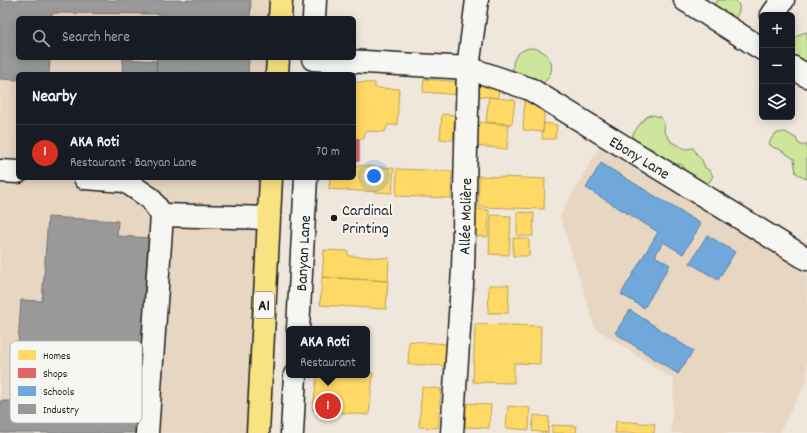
<!DOCTYPE html>
<meta charset="utf-8">
<style>
:root{--surface:#171b24;--page:#242831;--text:#f1f3f6;--muted:#9ea1a6;--line:#363941;--accent:#d93025}
body{margin:0;font-family:Dekko,sans-serif;background:var(--page);color:var(--text)}
.controls{position:absolute;right:12px;top:12px;display:grid;overflow:hidden;border-radius:6px;box-shadow:0 2px 10px #0003}
.controls button{width:36px;height:36px;display:grid;place-items:center;padding:0;border:0;border-bottom:1px solid var(--line);background:var(--surface);color:var(--text);font:20px sans-serif}
.you{position:absolute;left:374px;top:176px;width:14px;height:14px;margin:-10px;border:3px solid #fff;border-radius:50%;background:#1a73e8;box-shadow:0 0 0 6px #1a73e833}
.badge{display:grid;place-items:center;width:26px;height:26px;border-radius:50%;background:var(--accent);color:#fff;font-size:13px;font-weight:700}
.pin{position:absolute;translate:-50% -50%;border:2px solid #fff;box-shadow:0 1px 4px #0006}
.popup{position:absolute;left:286px;top:326px;width:84px;height:52px;box-sizing:border-box;display:grid;place-content:center;border-radius:6px;background:var(--surface);filter:drop-shadow(0 1px 3px #0005);font-size:13px;white-space:nowrap;color:var(--muted)}
.popup b{font-size:15px;color:var(--text)}
.popup::after{content:'';position:absolute;left:50%;top:100%;margin-left:-8px;border:8px solid transparent;border-top-color:var(--surface)}
.list{margin:0;padding:0;list-style:none}
h2{display:flex;justify-content:space-between;align-items:center;height:52px;margin:0;padding:0 16px;font-size:17px}
h2 small{font-size:13px;font-weight:400;color:var(--muted)}
.list li{display:grid;grid-template-columns:26px 1fr auto;gap:12px;align-items:center;box-sizing:border-box;height:56px;padding:0 16px;border-top:1px solid var(--line)}
.list b{display:block;font-size:15px;white-space:nowrap}
.list p{margin:0;font-size:13px;white-space:nowrap;color:var(--muted)}
.list em{font-size:13px;font-style:normal;color:var(--muted)}
.icon{flex:none;width:22px;height:22px;fill:none;stroke:currentColor;stroke-width:2;stroke-linecap:round;stroke-linejoin:round}
.map{position:relative;flex:none;width:807px;height:433px;overflow:hidden}
.search{position:absolute;background:var(--surface);box-shadow:0 2px 10px #0003;left:16px;top:16px;width:340px;height:44px;display:flex;align-items:center;gap:10px;box-sizing:border-box;padding:0 14px;border-radius:6px;color:var(--muted);font-size:15px}
.panel{position:absolute;background:var(--surface);box-shadow:0 2px 10px #0003;left:16px;top:72px;width:340px;height:108px;border-radius:6px}
.map>svg:first-child{display:block}
.built{fill:#e7d6c2}
.green{fill:#cde69c;stroke:#74815c}
.homes{fill:#ffd966;stroke:#bba050}
.shops{fill:#e06666;stroke:#a55050}
.schools{fill:#6fa8dc;stroke:#567ea2}
.industry{fill:#999;stroke:#747474}
.lines{fill:none;stroke-linecap:round;stroke-linejoin:round}
.minor-casing{stroke:#1c1c1c;stroke-width:25}
.major-casing{stroke:#1c1c1c;stroke-width:25}
.minor{stroke:#f6f6f2;stroke-width:22}
.major{stroke:#f8e281;stroke-width:22}
.poi-dot{fill:#1c1c1c;stroke:#f6f6f2;stroke-width:1.5}
.labels{text-anchor:middle;stroke-width:4;stroke-linejoin:round;paint-order:stroke}
.shield{fill:#f6f6f2;stroke:#5d5d5c;stroke-width:1}
.shield-label{font-size:15px;font-weight:bold;fill:#1c1c1c}
.street-label{font-size:16px;fill:#1c1c1c;stroke:#f6f6f2}
.poi-label{font-size:16px;fill:#1c1c1c;stroke:#f6f6f2;text-anchor:start}
.key{fill:#f6f6f2;stroke:#b5b5b2;stroke-width:1}
.key-label{font-size:11px;fill:#1c1c1c}
</style>
<div class="map">
<svg width="807" height="433" viewBox="0 0 807 433">
<rect width="100%" height="100%" fill="#efe7dc"/>
<filter id="ink" filterUnits="userSpaceOnUse"><feTurbulence type="fractalNoise" baseFrequency=".025" numOctaves="2"/><feDisplacementMap in="SourceGraphic" scale="8" xChannelSelector="R" yChannelSelector="G"/><feConvolveMatrix kernelMatrix="1 2 1 2 8 2 1 2 1" color-interpolation-filters="sRGB"/></filter>
<g filter="url(#ink)">
<path class="built" d="M0,0h269l6,11 -1,7h-256v40h254l-1,16h-253v104h246l-17,255h-247z
M599,147l208,126v107l-28,53h-108l3,-53 -79,-52 -35,-112z"/>
<path class="green" d="M718,0h18c5,7 4,13 -2,19l-20,-11 1,-5z
M807,32v40l-15,-9v-21c4,-6 9,-9 15,-10z
M529,48c25,0 31,28 9,38l-25,-14c-1,-13 3,-20 16,-24z
M649,115c11,0 17,4 15,17l5,6 2,4 15,7 7,-1c4,5 4,8 9,12l3,8 4,2 4,6 -3,5 -3,2 -8,-2 -15,-8v-6l-3,-3h-9l-14,-7c-6,-17 -19,-2 -26,-21 5,-8 9,-15 17,-21z
M785,132l11,6 2,5 5,3 4,-2v35l-3,-1 -8,-5 -2,-14 -15,-10 -5,-1 -5,-4c4,-10 6,-11 16,-12z"/>
<path class="homes" d="M332,72l21,1v1h-21z
M424,79l37,3 -1,13 -37,-3z
M354,82l21,1v5l24,1 -2,36h-9l-3,7 -20,-1 -1,8h-10z
M479,84l20,2 -1,12 -21,-2z
M525,93l20,10 -2,29 -20,-2z
M489,97l26,3 -3,24 -26,-2z
M442,114l13,1 -2,25 -13,-1z
M478,122l31,3 -2,24 -31,-3z
M544,123l13,2 -2,14h-13z
M354,165l40,3 -2,25 -63,-4 1,-11h24z
M397,169l55,2 -1,27 -55,-2z
M479,176l66,3 -1,30 -66,-2z
M474,209l15,1 -1,27 -16,-1z
M517,212l17,1 -1,23h-16z
M491,215l20,1 -2,39 -20,-1z
M513,238l16,1v17h-16z
M324,250l23,1 2,5 40,2 -1,23 -66,-4z
M322,277l66,4 -2,28 -66,-4z
M489,285h20l-1,28h-20z
M475,324l66,2 -1,38 -26,-1v20l-41,-1z
M409,341l38,3 -1,22 -38,-2z
M367,372l6,1 -4,42 -56,-5 4,-35h50z
M422,387l19,2 -3,39 -19,-1z
M466,403l25,2 -2,23 -24,-1z
M508,406l22,2 -1,22 -23,-2z
M534,415l15,2 -1,16 -16,-2z
M616,421l39,3 -1,9h-39z
M552,425l25,1 -1,7h-24z"/>
<path class="shops" d="M354,139h5v22h-5z"/>
<path class="schools" d="M601,163l100,61 -18,30 -20,-12 -8,14 15,9 -26,43 -23,-14 37,-62 -72,-44z
M707,235l28,17 -17,28 -28,-17z
M630,310l63,41 -15,23 -63,-41z"/>
<path class="industry" d="M0,0h251l-1,18h-90v-4l-108,-1v5h-34v40h32l-1,16h-31v6l-18,-1z
M157,58h92l-1,16h-92z
M123,59l34,2 -1,13h-34z
M48,217l70,4 -1,15 36,2 -13,195h-140v-32h14l7,-101 21,1z"/>
<g class="lines">
<g class="minor-casing">
<g id="minor">
<path d="M685,0l77,49"/>
<path d="M772,15l11,-15"/>
<path d="M314,18l1,-18"/>
<path id="s1" d="M313,59l155,9 62,21 277,170"/>
<path d="M792,67l15,9"/>
<path d="M0,171l18,1"/>
<path d="M85,178l40,3 25,17 12,17 -15,218"/>
<path d="M162,215l106,3"/>
<path id="s2" d="M298,329l8,-151"/>
<path d="M292,433l3,-58"/>
<path id="s3" d="M452,433l11,-163 5,-202 9,-68"/>
</g>
</g>
<g class="major-casing">
<path id="major" d="M280,18l1,-18
M277,74l1,-16
M258,433l13,-255"/>
</g>
<use href="#minor" class="minor"/>
<use href="#major" class="major"/>
</g>
</g>
<circle class="poi-dot" cx="334" cy="218" r="4"/>
<g class="labels">
<rect class="shield" x="254" y="292" width="20" height="26" rx="3"/>
<g class="shield-label">
<text x="264" y="310">A1</text>
</g>
<g class="street-label">
<text dy="6" stroke="none"><textPath href="#s1" startOffset="350">Ebony Lane</textPath></text>
<text dy="6" stroke="none"><textPath href="#s3" startOffset="217">Allée Molière</textPath></text>
<text dy="6" stroke="none"><textPath href="#s2" startOffset="76">Banyan Lane</textPath></text>
</g>
<g class="poi-label">
<text x="342" y="215">Cardinal<tspan x="342" dy="18">Printing</tspan></text>
</g>
</g>
<rect x="10" y="341" width="132" height="82" rx="6" class="key"/>
<rect x="18" y="350" width="18" height="10" fill="#ffd966"/>
<rect x="18" y="368" width="18" height="10" fill="#e06666"/>
<rect x="18" y="386" width="18" height="10" fill="#6fa8dc"/>
<rect x="18" y="404" width="18" height="10" fill="#999"/>
<g class="key-label">
<text x="43" y="359">Homes</text>
<text x="43" y="377">Shops</text>
<text x="43" y="395">Schools</text>
<text x="43" y="413">Industry</text>
</g>
</svg>
<div class="controls">
<button>+</button>
<button>−</button>
<button><svg class="icon" aria-label="layers" viewBox="0 0 24 24"><path d="M12 4l9 5-9 5-9-5zM3 14l9 5 9-5"/></svg></button>
</div>
<div class="you"></div>
<div class="pin badge" style="left:328px;top:406px">1</div>
<div class="popup"><b>AKA Roti</b>Restaurant</div>
<div class="search"><svg class="icon" aria-label="search" viewBox="0 0 24 24"><circle cx="10" cy="10" r="6"/><path d="M15 15l6 6"/></svg>Search here</div>
<section class="panel">
<h2>Nearby<small></small></h2>
<ul class="list">
<li><span class="badge">1</span><div><b>AKA Roti</b><p>Restaurant · Banyan Lane</p></div><em>70 m</em></li>
</ul>
</section>
</div>
